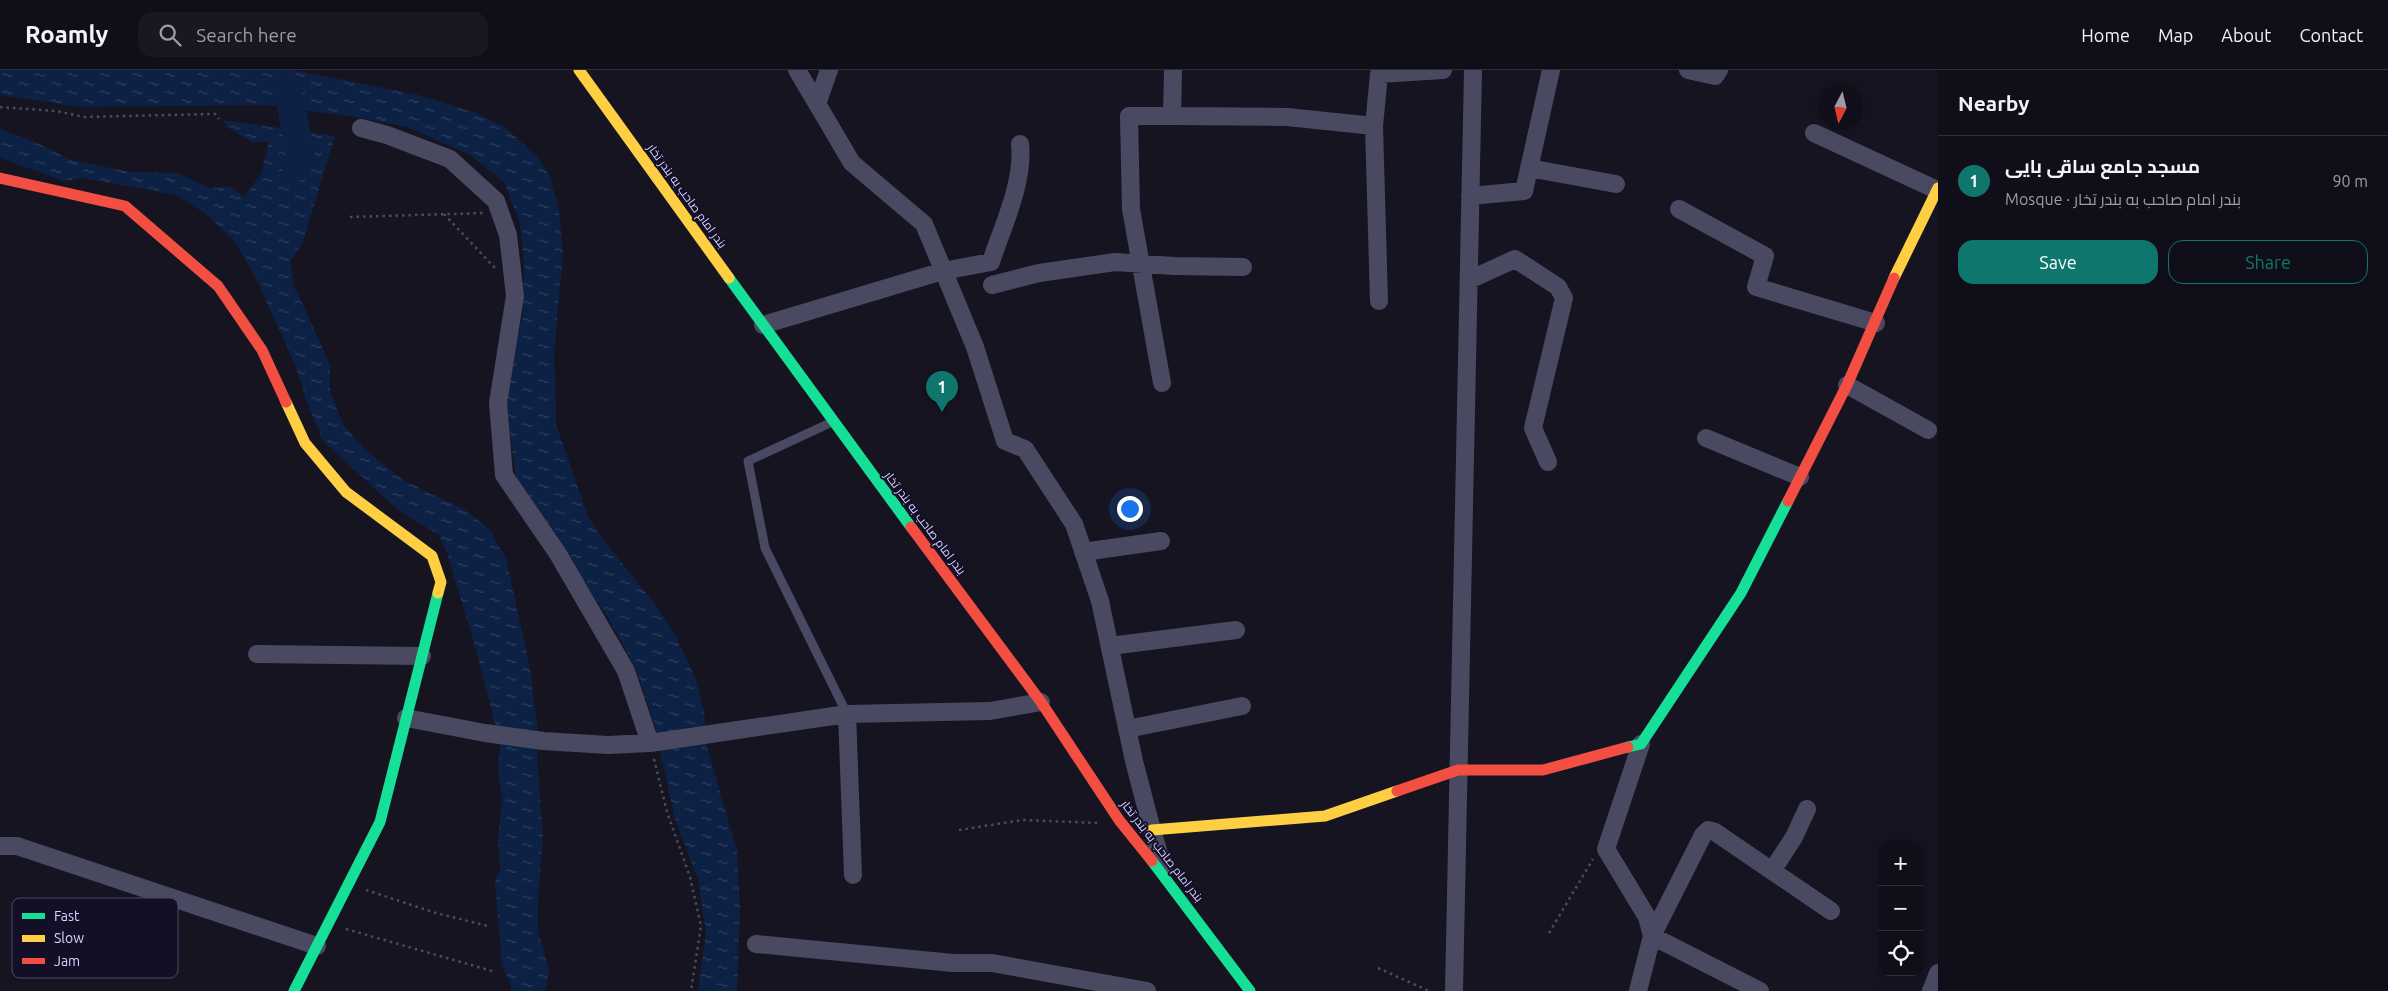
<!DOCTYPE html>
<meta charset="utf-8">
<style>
:root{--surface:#100f19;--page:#191822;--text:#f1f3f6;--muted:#9c9ca2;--line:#302f38;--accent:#0f766e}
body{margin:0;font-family:Ubuntu,Cairo,sans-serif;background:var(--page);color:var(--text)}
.controls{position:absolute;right:15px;bottom:15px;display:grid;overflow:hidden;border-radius:10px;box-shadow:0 2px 12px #0003}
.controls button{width:45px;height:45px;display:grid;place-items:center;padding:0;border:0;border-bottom:1px solid var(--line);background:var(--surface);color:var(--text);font:25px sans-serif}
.compass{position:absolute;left:1818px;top:15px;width:45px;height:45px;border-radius:50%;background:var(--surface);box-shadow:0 2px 12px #0003;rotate:187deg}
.you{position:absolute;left:1129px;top:438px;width:18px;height:18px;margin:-12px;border:4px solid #fff;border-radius:50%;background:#1a73e8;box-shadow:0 0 0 8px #1a73e833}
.badge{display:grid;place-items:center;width:32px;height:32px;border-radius:50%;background:var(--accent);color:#fff;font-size:16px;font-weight:700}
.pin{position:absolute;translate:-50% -41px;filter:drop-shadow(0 1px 2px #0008)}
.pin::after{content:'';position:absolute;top:26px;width:18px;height:15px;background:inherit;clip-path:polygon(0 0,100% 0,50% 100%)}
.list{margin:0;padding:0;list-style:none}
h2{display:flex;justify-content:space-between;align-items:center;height:65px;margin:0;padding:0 20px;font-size:21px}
h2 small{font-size:16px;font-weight:400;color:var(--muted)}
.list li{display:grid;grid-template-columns:32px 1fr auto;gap:15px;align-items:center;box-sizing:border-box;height:90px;padding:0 20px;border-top:1px solid var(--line)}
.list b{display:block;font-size:19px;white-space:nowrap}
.list p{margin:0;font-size:16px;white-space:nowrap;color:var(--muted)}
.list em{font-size:16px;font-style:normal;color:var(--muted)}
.actions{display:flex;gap:10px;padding:15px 20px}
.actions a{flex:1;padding:11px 0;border:1px solid var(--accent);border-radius:15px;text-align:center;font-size:18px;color:var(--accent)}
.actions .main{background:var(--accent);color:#fff}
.icon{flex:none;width:28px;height:28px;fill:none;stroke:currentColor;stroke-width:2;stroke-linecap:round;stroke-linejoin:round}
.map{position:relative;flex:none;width:1938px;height:921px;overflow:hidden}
header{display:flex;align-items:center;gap:30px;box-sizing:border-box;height:70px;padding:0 25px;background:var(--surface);border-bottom:1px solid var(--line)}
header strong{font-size:24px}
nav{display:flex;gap:28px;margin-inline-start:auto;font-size:18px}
.search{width:350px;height:45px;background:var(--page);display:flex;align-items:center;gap:12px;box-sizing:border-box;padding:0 18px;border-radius:15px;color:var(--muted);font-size:19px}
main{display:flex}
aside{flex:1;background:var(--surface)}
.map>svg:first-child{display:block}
.water{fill:url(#water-ripples)}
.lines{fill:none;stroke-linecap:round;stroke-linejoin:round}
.river{stroke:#0d2144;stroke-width:28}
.path{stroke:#44505f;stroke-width:2.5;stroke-dasharray:2.5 4;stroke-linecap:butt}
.lane{stroke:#4a4962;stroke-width:9}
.street{stroke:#4a4962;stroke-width:18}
.fast{stroke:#16e098;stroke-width:11}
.slow{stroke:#ffcf43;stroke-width:11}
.jam{stroke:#f24e42;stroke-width:11}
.labels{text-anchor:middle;stroke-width:4;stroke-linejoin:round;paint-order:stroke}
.street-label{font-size:12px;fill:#d9d4ff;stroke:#130f26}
.key{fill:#130f26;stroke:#4e4a67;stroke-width:1}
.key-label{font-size:14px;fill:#d9d4ff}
</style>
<header>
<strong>Roamly</strong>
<div class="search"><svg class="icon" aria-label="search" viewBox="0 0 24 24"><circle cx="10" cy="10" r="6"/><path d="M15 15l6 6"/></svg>Search here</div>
<nav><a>Home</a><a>Map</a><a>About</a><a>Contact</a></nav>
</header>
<main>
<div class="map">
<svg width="1938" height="921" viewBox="0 0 1938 921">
<defs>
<pattern id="water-ripples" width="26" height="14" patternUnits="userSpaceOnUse" patternTransform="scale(1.25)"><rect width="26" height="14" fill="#0d2144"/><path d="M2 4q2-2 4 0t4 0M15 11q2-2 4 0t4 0" fill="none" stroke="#304060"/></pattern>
</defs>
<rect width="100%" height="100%" fill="#161421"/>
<path class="water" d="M0,0h293l125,25 58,18 29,14 34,32 11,18 9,33 4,45 -9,97 2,72 31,90 15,24 55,69 19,30 19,40 9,33 2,34 31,106 3,59 -3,82h-39l8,-59 -8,-52 -23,-61 -20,-92 -19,-58 -30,-55 -88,-127 -13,-83 18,-94 1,-46 -4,-41 -16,-41 -34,-27 -63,-28 -51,-10 -90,-12 -187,2 -79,-12z
M223,50l112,16 -33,108 -12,18 4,23 36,80v25l13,35 23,25 37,30 62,30 25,20 16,29 23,104 9,66 -1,31 6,76 -5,61v33l11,41 -4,20h-34v-5l-9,-21 -7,-83 5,-14 -2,-30 4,-38 -4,-31 2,-27 -24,-92 -29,-97 -8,-18 -42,-26 -74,-68 -17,-41 -10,-33 -41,-91 -20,-34 -29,-28 -30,-19 -94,-17 -18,3 -64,-23v-29l35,13 36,18 59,12 47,1 34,15 21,-1 12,10 17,-23 8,-32h-17l-25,-15z"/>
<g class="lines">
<path class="river" d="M286,15l15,68 -5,14"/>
<path class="path" d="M0,37l56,4 28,6 131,-3 4,5
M444,144l51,54
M350,147l134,-4
M654,689l13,53 23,65 11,49 -10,65
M959,760l64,-10 75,3
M366,820l70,23 52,13
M346,859l146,42
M1549,863l44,-74
M1378,898l51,23"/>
<path class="lane" d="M830,353l-82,38 17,87 82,166"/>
<path class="street" d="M797,0l55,93 72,61 51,123 30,94 20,8 49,75 26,77 34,160 18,69 12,41
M1173,0l-1,46 115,1 87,9
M1688,0l27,6 4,-6
M817,34l12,-34
M361,58l26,7 63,24 46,42 12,34 7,61 -17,107 6,72 54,79 68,117 24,72
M1814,63l123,57
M1529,98l87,16
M1470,126l54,-5 27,-121
M1679,139l86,47 -9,31 120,36
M1469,210l46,-21 43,28 6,11 -31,130 15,34
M992,215l47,-12 76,-11 59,4 69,1
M1379,231l-5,-175 5,-52 64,-4
M763,255l180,-54 48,-9c12,-37 33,-79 29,-118
M1162,313l-31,-174 -2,-93h43
M1847,315l81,45
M1706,368l94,39
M1083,482l78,-11
M1110,576l126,-16
M257,584l165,2
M847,644l6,161
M406,648l79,15 58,8 65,4 42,-2 197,-29 143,-3 51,-9
M1127,659l115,-23
M0,776h17l300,100
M1772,801l22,-34 13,-28
M756,874l197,19h39l155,28
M1454,921l19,-921
M1638,921l14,-55 -5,-19 -41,-68 35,-105
M1760,921l-108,-55 51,-101 5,-5 7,2 116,79
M1931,921l7,-18"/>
<path class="fast" d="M729,208l182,249
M1628,677l13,-3 100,-151 47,-92
M1152,791l98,130
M294,921l86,-169 58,-229"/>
<path class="slow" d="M579,0l150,208
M1894,208l44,-90
M286,332l19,41 41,49 86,64 9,26 -3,11
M1152,760l173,-14 72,-25"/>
<path class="jam" d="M0,108l125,28 93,80 44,64 24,52
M1788,431l59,-116 47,-107
M911,457l130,175 78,118 33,41
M1397,721l61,-21h85l85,-23"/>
</g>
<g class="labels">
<g class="street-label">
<text transform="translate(687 126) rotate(54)" y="4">بندر امام صاحب به بندر تخار</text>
<text transform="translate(925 453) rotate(53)" y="4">بندر امام صاحب به بندر تخار</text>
<text transform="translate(1162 781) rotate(52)" y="4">بندر امام صاحب به بندر تخار</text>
</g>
</g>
<rect x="12" y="828" width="166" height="80" rx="8" class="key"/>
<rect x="22" y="843" width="23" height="6" fill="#16e098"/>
<rect x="22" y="865" width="23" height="7" fill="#ffcf43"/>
<rect x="22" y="888" width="23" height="6" fill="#f24e42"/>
<g class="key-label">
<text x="54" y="851">Fast</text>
<text x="54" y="873">Slow</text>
<text x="54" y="896">Jam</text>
</g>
</svg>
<div class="controls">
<button>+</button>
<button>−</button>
<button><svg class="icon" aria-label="locate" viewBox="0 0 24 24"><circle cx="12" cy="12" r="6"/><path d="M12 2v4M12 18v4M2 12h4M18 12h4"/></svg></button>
</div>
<svg class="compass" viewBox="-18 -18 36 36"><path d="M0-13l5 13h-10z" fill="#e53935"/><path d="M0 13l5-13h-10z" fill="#9c9ca2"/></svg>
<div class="you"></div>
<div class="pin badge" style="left:942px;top:342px">1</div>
</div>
<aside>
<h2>Nearby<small></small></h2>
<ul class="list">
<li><span class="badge">1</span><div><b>مسجد جامع ساقی بایی</b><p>Mosque · بندر امام صاحب به بندر تخار</p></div><em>90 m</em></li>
</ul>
<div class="actions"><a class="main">Save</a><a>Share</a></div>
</aside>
</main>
